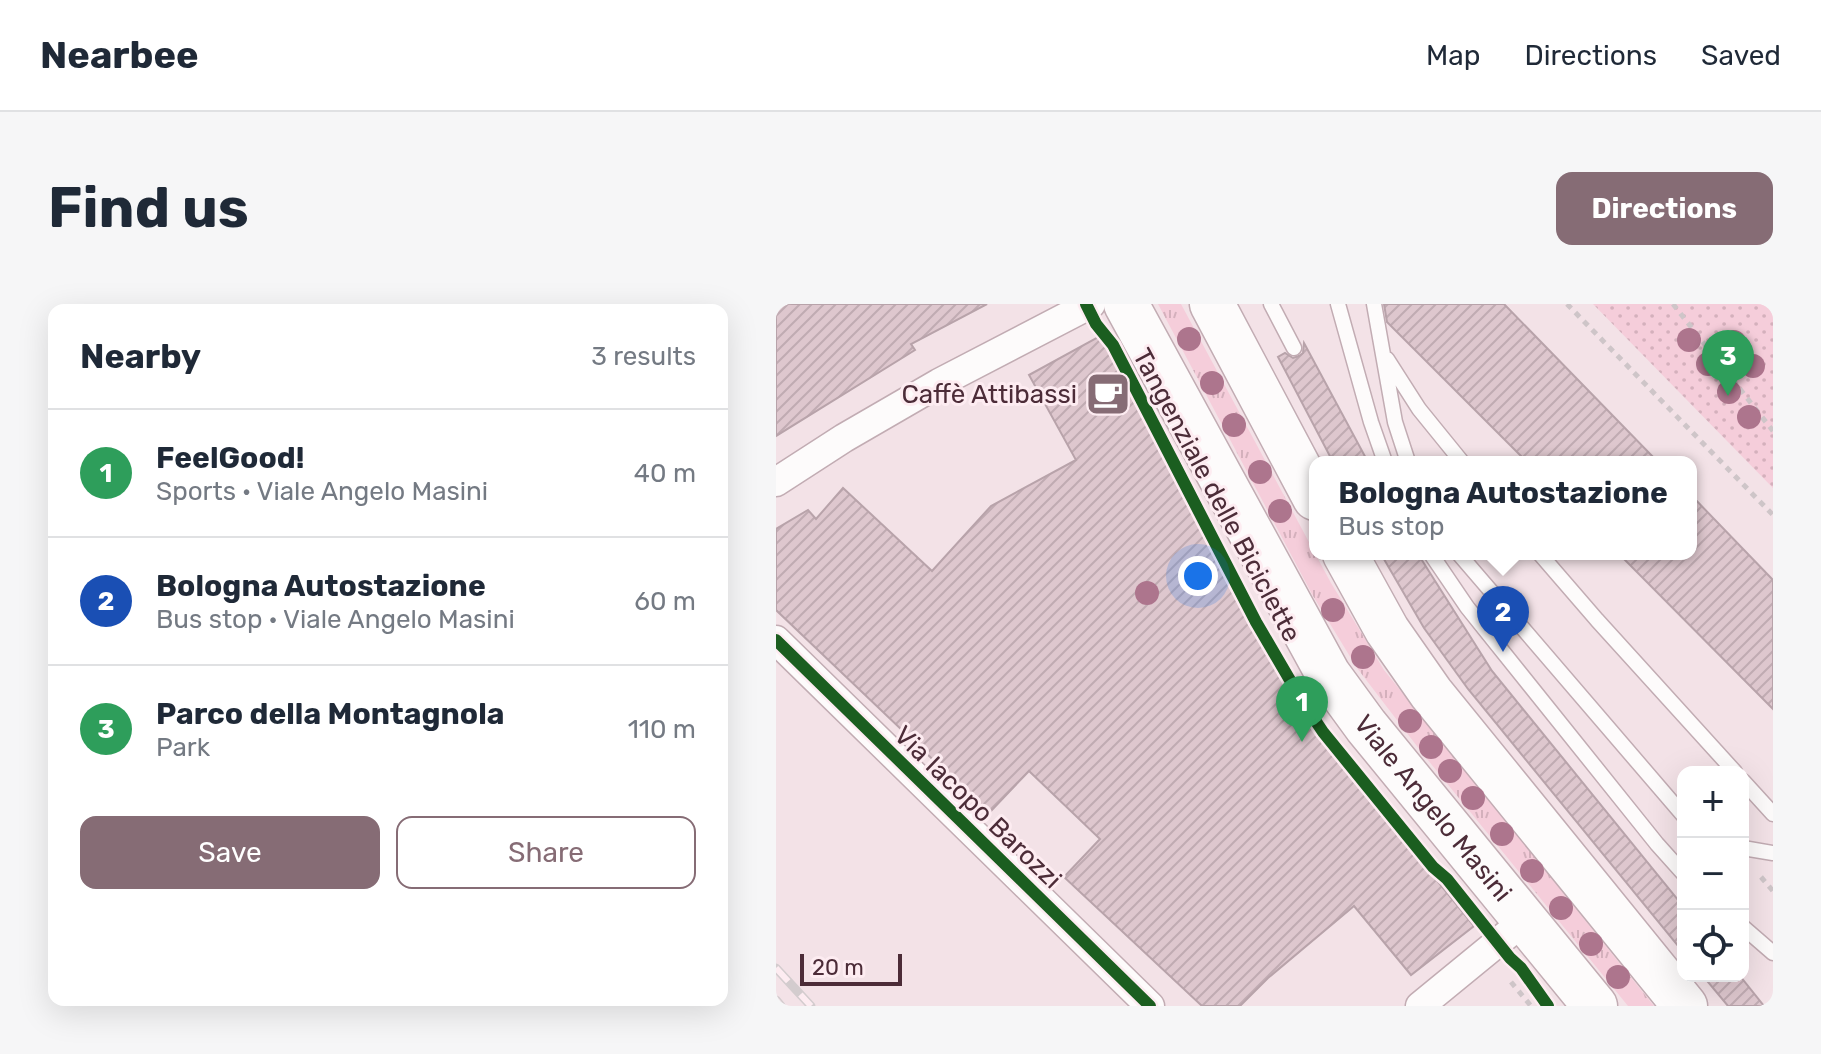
<!DOCTYPE html>
<meta charset="utf-8">
<style>
:root{--surface:#fff;--page:#f6f6f7;--text:#1f2937;--muted:#747a83;--line:#e0e1e3;--accent:#866c75}
body{margin:0;font-family:Rubik,sans-serif;background:var(--page);color:var(--text)}
.controls{position:absolute;right:24px;bottom:24px;display:grid;overflow:hidden;border-radius:16px;box-shadow:0 8px 32px #0002}
.controls button{width:72px;height:72px;display:grid;place-items:center;padding:0;border:0;border-bottom:2px solid var(--line);background:var(--surface);color:var(--text);font:40px sans-serif}
.scale{position:absolute;left:24px;bottom:20px;width:102px;box-sizing:border-box;padding-left:8px;border:4px solid #4c2c38;border-top:0;font-size:22px;line-height:28px;white-space:nowrap;color:#4c2c38;-webkit-text-stroke:6px #fdecf1;paint-order:stroke}
.you{position:absolute;left:422px;top:272px;width:28px;height:28px;margin:-20px;border:6px solid #fff;border-radius:50%;background:#1a73e8;box-shadow:0 0 0 12px #1a73e833}
.badge{display:grid;place-items:center;width:52px;height:52px;border-radius:50%;background:var(--accent);color:#fff;font-size:26px;font-weight:700}
.pin{position:absolute;translate:-50% -66px;filter:drop-shadow(0 2px 4px #0008)}
.pin::after{content:'';position:absolute;top:42px;width:28px;height:24px;background:inherit;clip-path:polygon(0 0,100% 0,50% 100%)}
.popup{position:absolute;left:533px;top:152px;width:388px;height:104px;box-sizing:border-box;display:grid;place-content:center;border-radius:16px;background:var(--surface);filter:drop-shadow(0 2px 6px #0005);font-size:26px;white-space:nowrap;color:var(--muted)}
.popup b{font-size:30px;color:var(--text)}
.popup::after{content:'';position:absolute;left:50%;top:100%;margin-left:-16px;border:16px solid transparent;border-top-color:var(--surface)}
.list{margin:0;padding:0;list-style:none}
h2{display:flex;justify-content:space-between;align-items:center;height:104px;margin:0;padding:0 32px;font-size:34px}
h2 small{font-size:26px;font-weight:400;color:var(--muted)}
.list li{display:grid;grid-template-columns:52px 1fr auto;gap:24px;align-items:center;box-sizing:border-box;height:128px;padding:0 32px;border-top:2px solid var(--line)}
.list b{display:block;font-size:30px;white-space:nowrap}
.list p{margin:0;font-size:26px;white-space:nowrap;color:var(--muted)}
.list em{font-size:26px;font-style:normal;color:var(--muted)}
.actions{display:flex;gap:16px;padding:24px 32px}
.actions a{flex:1;padding:18px 0;border:2px solid var(--accent);border-radius:16px;text-align:center;font-size:28px;color:var(--accent)}
.actions .main{background:var(--accent);color:#fff}
.icon{flex:none;width:44px;height:44px;fill:none;stroke:currentColor;stroke-width:2;stroke-linecap:round;stroke-linejoin:round}
.map{position:relative;flex:none;width:997px;height:702px;overflow:hidden;border-radius:16px}
header{display:flex;align-items:center;gap:48px;box-sizing:border-box;height:112px;padding:0 40px;background:var(--surface);border-bottom:2px solid var(--line)}
header strong{font-size:38px}
nav{display:flex;gap:44px;margin-inline-start:auto;font-size:28px}
.intro{display:flex;align-items:center;justify-content:space-between;box-sizing:border-box;height:192px;padding:0 48px}
h1{margin:0;font-size:56px}
.button{padding:20px 36px;border-radius:16px;background:var(--accent);color:#fff;font-size:28px;font-weight:700}
main{display:flex;gap:48px;padding:0 48px}
aside{flex:1;background:var(--surface);border-radius:16px;box-shadow:0 8px 32px #0002}
.map>svg:first-child{display:block}
.grass{fill:url(#grass-tufts)}
.park{fill:url(#park-dots)}
.building{fill:url(#building-hatch);stroke:#b8a3aa;stroke-width:2}
.lines{fill:none;stroke-linecap:round;stroke-linejoin:round}
.service-casing{stroke:#c2acb3;stroke-width:17}
.minor-casing{stroke:#c2acb3;stroke-width:31}
.primary-casing{stroke:#c2acb3;stroke-width:47}
.path{stroke:#cec5c8;stroke-width:5;stroke-dasharray:6 6;stroke-linecap:butt}
.service{stroke:#fdfbfb;stroke-width:14}
.minor{stroke:#fdfbfb;stroke-width:28}
.primary{stroke:#fdfbfb;stroke-width:44}
.rail-casing{stroke:#d3ccce;stroke-width:9}
.rail{stroke:#fdecf1;stroke-width:6;stroke-dasharray:18;stroke-linecap:butt}
.cycleway-casing{stroke:#fdecf1;stroke-width:17}
.cycleway{stroke:#1b5e20;stroke-width:12}
.tree{fill:#ad758d}
.labels{text-anchor:middle;stroke-width:6;stroke-linejoin:round;paint-order:stroke}
.poi-label{font-size:26px;fill:#4c2c38;stroke:#fdecf1;text-anchor:end}
.street-label{font-size:26px;fill:#4c2c38;stroke:#fdecf1}
</style>
<header>
<strong>Nearbee</strong>
<nav><a>Map</a><a>Directions</a><a>Saved</a></nav>
</header>
<div class="intro"><h1>Find us</h1><a class="button">Directions</a></div>
<main>
<aside>
<h2>Nearby<small>3 results</small></h2>
<ul class="list">
<li><span class="badge" style="background:#2e9e5b">1</span><div><b>FeelGood!</b><p>Sports · Viale Angelo Masini</p></div><em>40 m</em></li>
<li><span class="badge" style="background:#1a4fb4">2</span><div><b>Bologna Autostazione</b><p>Bus stop · Viale Angelo Masini</p></div><em>60 m</em></li>
<li><span class="badge" style="background:#2e9e5b">3</span><div><b>Parco della Montagnola</b><p>Park</p></div><em>110 m</em></li>
</ul>
<div class="actions"><a class="main">Save</a><a>Share</a></div>
</aside>
<div class="map">
<svg width="997" height="702" viewBox="0 0 997 702">
<defs>
<pattern id="grass-tufts" width="24" height="20" patternUnits="userSpaceOnUse" patternTransform="scale(2)"><rect width="24" height="20" fill="#f5cdda"/><path d="M3 7l-1-3M5 7V3M7 7l1-3M15 17l-1-3M17 17v-4M19 17l1-3" fill="none" stroke="#d4b0bc"/></pattern>
<pattern id="park-dots" width="8" height="8" patternUnits="userSpaceOnUse" patternTransform="scale(2)"><rect width="8" height="8" fill="#f5cdda"/><path d="M2 2h.1M6 6h.1" fill="none" stroke="#d4b0bc" stroke-width="1.8" stroke-linecap="round"/></pattern>
<pattern id="building-hatch" width="6" height="6" patternUnits="userSpaceOnUse" patternTransform="scale(2)"><rect width="6" height="6" fill="#dec7ce"/><path d="M-1 1l2-2M0 6l6-6M5 7l2-2" fill="none" stroke="#c0abb2"/></pattern>
</defs>
<rect width="100%" height="100%" fill="#f3e2e7"/>
<path class="grass" d="M382,0h23l150,279 53,87 270,336h-26l-205,-252 -66,-86 -44,-72z"/>
<path class="park" d="M817,0h180v184z"/>
<path class="building" d="M0,0h211l-76,40 4,6 -139,86z
M608,0h120l154,158h-131l-140,-140z
M324,32l192,360 22,33 160,197 -63,49 -57,-69 -86,72 -28,28h-38l-138,-129 36,-38 -71,-68 -40,42 -213,-203v-81l32,-19 8,9 27,-31 89,83 59,-65 85,-46 -47,-85z
M528,39l64,119h-35l-55,-105 7,-4 8,5 6,-2 4,-3z
M915,191l82,85v129l-154,-155h72z
M605,250h37l74,117 191,235v46l-215,-263 -44,-61z
M927,672h37l24,30h-36z"/>
<g class="lines">
<g class="service-casing">
<path id="service" d="M495,0l23,44
M562,0l33,118 14,40
M598,0l21,118 13,40
M611,55l32,50 43,53
M655,250l36,53 190,237 26,29
M683,250l224,261
M764,250l57,66 138,152
M967,477l30,33
M967,544l30,5
M967,623l30,26"/>
</g>
<g class="minor-casing">
<path id="minor" d="M0,178l68,-44 95,-55 152,-79
M0,336l374,366
M644,702l105,-86"/>
</g>
<g class="primary-casing">
<g id="primary">
<path id="s1" d="M350,0l202,370 38,52 229,280"/>
<path d="M436,0l103,194"/>
<path d="M569,250l42,76 44,63 254,313"/>
</g>
</g>
<path class="path" d="M791,0l206,211
M897,0l100,127
M985,573l12,14
M735,678l20,24"/>
<use href="#service" class="service"/>
<use href="#minor" class="minor"/>
<use href="#primary" class="primary"/>
<g class="rail-casing">
<path id="rail" d="M0,664l35,38
M0,696l5,6"/>
</g>
<use href="#rail" class="rail"/>
<g class="cycleway-casing">
<path id="cycleway" d="M310,0l10,20 17,21 143,277 45,77 22,33 110,135 14,12 63,79 11,10 27,38
M0,336l374,366"/>
</g>
<use href="#cycleway" class="cycleway"/>
</g>
<g class="tree">
<circle cx="413" cy="35" r="12"/>
<circle cx="913" cy="36" r="12"/>
<circle cx="958" cy="38" r="12"/>
<circle cx="932" cy="60" r="12"/>
<circle cx="977" cy="62" r="12"/>
<circle cx="436" cy="79" r="12"/>
<circle cx="953" cy="88" r="12"/>
<circle cx="973" cy="113" r="12"/>
<circle cx="458" cy="121" r="12"/>
<circle cx="484" cy="168" r="12"/>
<circle cx="504" cy="207" r="12"/>
<circle cx="371" cy="289" r="12"/>
<circle cx="557" cy="306" r="12"/>
<circle cx="587" cy="353" r="12"/>
<circle cx="634" cy="417" r="12"/>
<circle cx="655" cy="443" r="12"/>
<circle cx="674" cy="467" r="12"/>
<circle cx="697" cy="494" r="12"/>
<circle cx="726" cy="530" r="12"/>
<circle cx="756" cy="567" r="12"/>
<circle cx="785" cy="604" r="12"/>
<circle cx="815" cy="640" r="12"/>
<circle cx="842" cy="673" r="12"/>
</g>
<defs>
<g id="cafe-square" transform="scale(2.3)"><rect x="-9" y="-9" width="18" height="18" rx="4" fill="#866c75" stroke="#fdecf1"/><path d="M-5.5-4.5H6V0H3Q3 3.5 0 3.5H-2.5Q-5.5 3.5-5.5 0ZM3-3.2v2h1.7v-2ZM-6 4.5H4V6H-6Z" fill="#fff"/></g>
</defs>
<g fill-rule="evenodd">
<use href="#cafe-square" x="332" y="90"/>
</g>
<g class="labels">
<g class="poi-label">
<text x="301" y="99">Caffè Attibassi</text>
</g>
<g class="street-label">
<text transform="translate(441 191) rotate(62)" y="9">Tangenziale delle Biciclette</text>
<text transform="translate(202 503) rotate(44)" y="9">Via Iacopo Barozzi</text>
<text dy="9" stroke="none"><textPath href="#s1" startOffset="592">Viale Angelo Masini</textPath></text>
</g>
</g>
</svg>
<div class="controls">
<button>+</button>
<button>−</button>
<button><svg class="icon" aria-label="locate" viewBox="0 0 24 24"><circle cx="12" cy="12" r="6"/><path d="M12 2v4M12 18v4M2 12h4M18 12h4"/></svg></button>
</div>
<div class="scale">20 m</div>
<div class="you"></div>
<div class="pin badge" style="left:526px;top:438px;background:#2e9e5b">1</div>
<div class="pin badge" style="left:727px;top:348px;background:#1a4fb4">2</div>
<div class="popup"><b>Bologna Autostazione</b>Bus stop</div>
<div class="pin badge" style="left:952px;top:92px;background:#2e9e5b">3</div>
</div>
</main>
